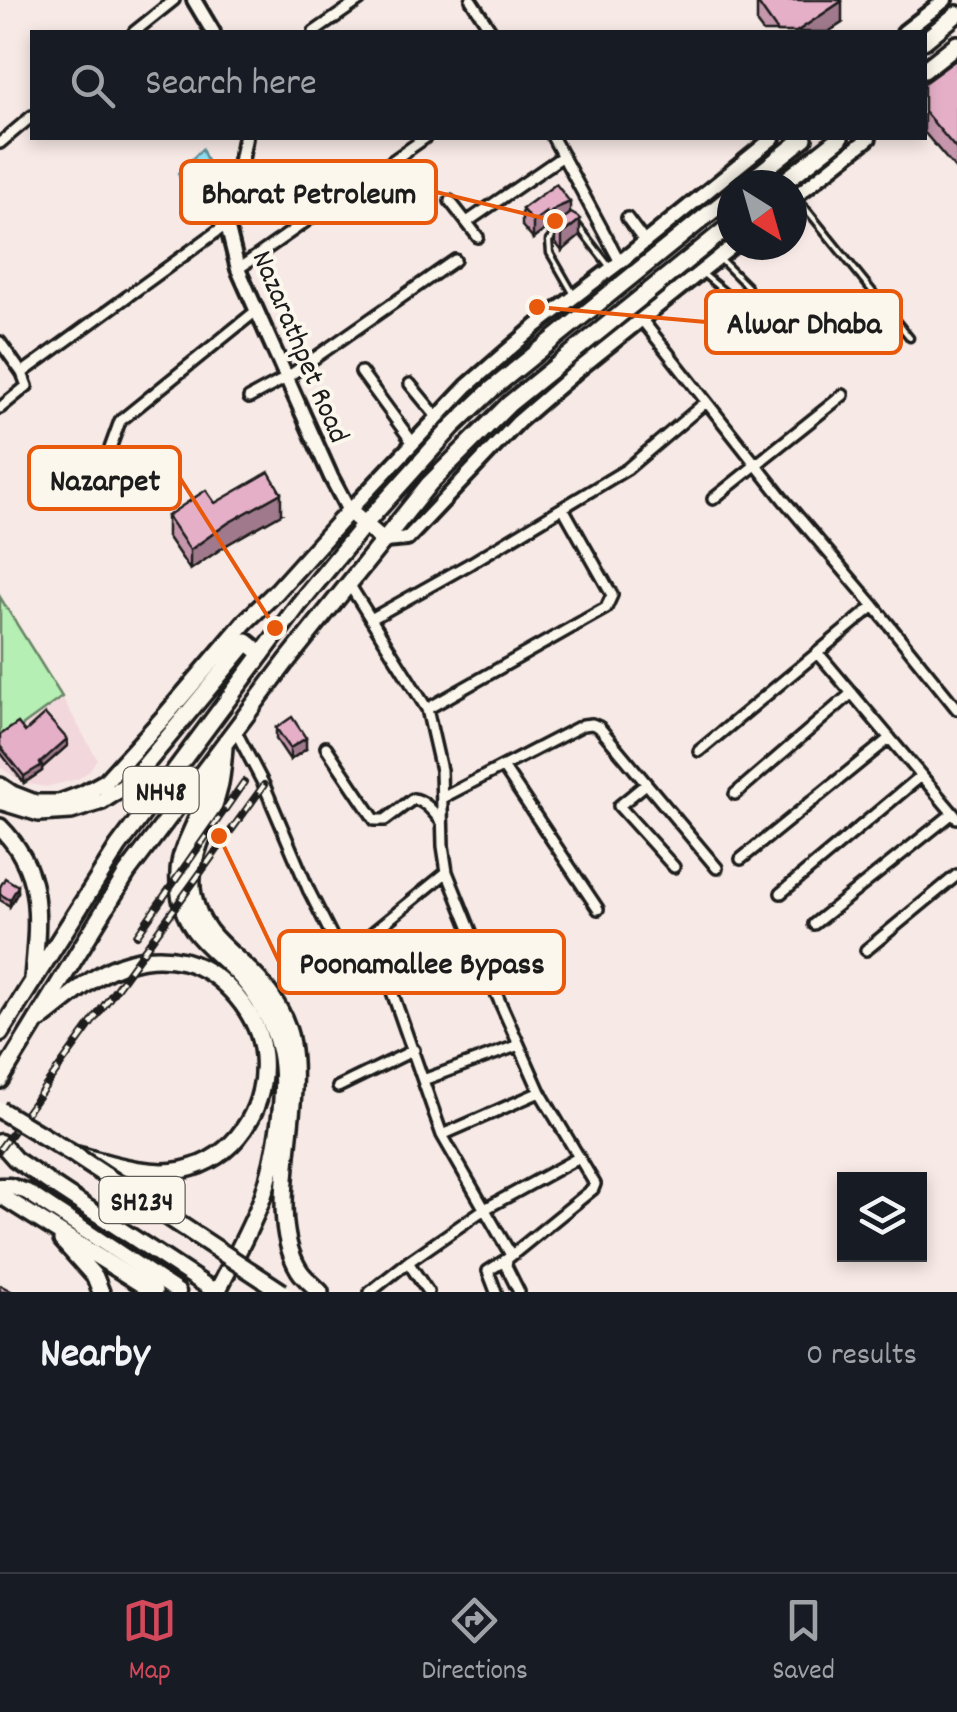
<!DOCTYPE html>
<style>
:root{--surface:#171b24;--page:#20242c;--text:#f1f3f6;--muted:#9ea1a6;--line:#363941;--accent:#d1495b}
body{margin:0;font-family:Dekko,sans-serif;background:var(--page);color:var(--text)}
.controls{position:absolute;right:30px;bottom:30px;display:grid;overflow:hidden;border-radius:0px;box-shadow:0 5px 15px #0003}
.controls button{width:90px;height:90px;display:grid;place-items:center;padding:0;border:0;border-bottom:2px solid var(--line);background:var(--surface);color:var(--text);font:50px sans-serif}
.compass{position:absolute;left:717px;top:170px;width:90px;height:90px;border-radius:50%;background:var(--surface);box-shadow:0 5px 15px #0003;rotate:143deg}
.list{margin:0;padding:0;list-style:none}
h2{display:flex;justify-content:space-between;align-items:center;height:130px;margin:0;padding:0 40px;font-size:42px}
h2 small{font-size:32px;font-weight:400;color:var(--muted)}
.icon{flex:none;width:55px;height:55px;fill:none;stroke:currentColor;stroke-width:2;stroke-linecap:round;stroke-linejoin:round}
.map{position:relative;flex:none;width:957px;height:1292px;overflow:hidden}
.search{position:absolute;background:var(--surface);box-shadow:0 5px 15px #0003;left:30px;right:30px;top:30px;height:110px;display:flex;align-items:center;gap:25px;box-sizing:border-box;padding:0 35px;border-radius:0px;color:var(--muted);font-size:38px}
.sheet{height:280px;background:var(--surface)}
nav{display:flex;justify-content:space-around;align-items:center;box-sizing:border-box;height:140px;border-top:2px solid var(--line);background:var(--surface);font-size:28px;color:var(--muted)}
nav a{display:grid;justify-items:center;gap:5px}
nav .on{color:var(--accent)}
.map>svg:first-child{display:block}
.built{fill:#f2d8dc}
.green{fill:#b6efb3;stroke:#698668;stroke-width:2.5}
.water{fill:#8fddee;stroke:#61909a;stroke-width:2.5}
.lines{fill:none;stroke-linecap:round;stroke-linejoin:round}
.lane-casing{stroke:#1c1c1c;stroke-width:11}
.street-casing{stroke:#1c1c1c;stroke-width:16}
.secondary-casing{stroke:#1c1c1c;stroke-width:20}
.primary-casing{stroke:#1c1c1c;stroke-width:21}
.highway-casing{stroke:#1c1c1c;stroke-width:22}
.lane{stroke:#fbf7ec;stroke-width:4}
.street{stroke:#fbf7ec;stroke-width:9}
.secondary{stroke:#fbf7ec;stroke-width:12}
.primary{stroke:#fbf7ec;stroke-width:14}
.highway{stroke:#fbf7ec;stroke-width:15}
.rail-casing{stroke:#1c1c1c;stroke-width:8}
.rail{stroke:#fbf7ec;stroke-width:4;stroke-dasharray:11;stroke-linecap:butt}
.highway-bridge-casing{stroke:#1c1c1c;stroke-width:22;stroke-linecap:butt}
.highway-bridge{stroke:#fbf7ec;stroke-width:15}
.wall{fill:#c596ac;stroke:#1c1c1c;stroke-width:2.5}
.shaded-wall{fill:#a07a8c;stroke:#1c1c1c;stroke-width:2.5}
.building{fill:#e5afc8;stroke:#1c1c1c;stroke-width:2.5}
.labels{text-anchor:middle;stroke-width:8;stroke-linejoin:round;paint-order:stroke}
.shield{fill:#fbf7ec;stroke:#5f5e5a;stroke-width:2.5}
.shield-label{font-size:28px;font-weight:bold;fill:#1c1c1c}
.street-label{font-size:30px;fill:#1c1c1c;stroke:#fbf7ec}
.leader{fill:none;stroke:#e8590c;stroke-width:4}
.callout-dot{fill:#e8590c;stroke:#fbf7ec;stroke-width:4}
.callout{fill:#fbf7ec;stroke:#e8590c;stroke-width:4}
.callout-label{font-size:32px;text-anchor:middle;font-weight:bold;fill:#1c1c1c}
</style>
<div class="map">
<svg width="957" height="1292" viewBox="0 0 957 1292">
<rect width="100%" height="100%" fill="#f7e9e5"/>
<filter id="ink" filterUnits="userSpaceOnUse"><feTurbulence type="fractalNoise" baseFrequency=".01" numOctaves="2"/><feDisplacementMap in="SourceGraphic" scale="20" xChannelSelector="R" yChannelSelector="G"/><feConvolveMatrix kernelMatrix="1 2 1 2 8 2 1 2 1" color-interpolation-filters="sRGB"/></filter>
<g filter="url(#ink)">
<path class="built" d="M62,697l35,62 -8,12 -11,8 -32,8 -22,-4 -24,-16v-25z"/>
<path class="green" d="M0,597l62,100 -62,45z"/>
<path class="water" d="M202,149c13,30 18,45 -8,69l-16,-45z"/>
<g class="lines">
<g class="lane-casing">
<path id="lane" d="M799,200l111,138
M578,226l31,40
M557,232l-8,9 1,12 23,40
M702,273l31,26c9,3 14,-4 15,-12l-26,-26"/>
</g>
<g class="street-casing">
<path id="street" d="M471,0l21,32
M134,32l40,-32
M314,32l46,-32
M553,138l67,124
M0,143l32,-27
M450,201l28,36
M627,218l17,23
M467,222l96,-66
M238,269l187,-131
M642,320l141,179 91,107 83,103
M0,342l22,31
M361,372l52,71
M410,384l27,33
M249,398l37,-20 169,-118
M0,408l27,-22 -5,-13 208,-151
M108,454l12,-33 136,-110
M713,499l130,-104
M349,584l78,125 14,61 2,76 4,26 48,119 45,101 55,92 -2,5 -86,70 -1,7 13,26
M371,619l100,-56 156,-94 79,-67
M818,653l139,165
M427,709l179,-101 6,-13 -49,-87
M235,730l29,55 45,106 32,63 25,-16 81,-66
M326,747l49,73h10l28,-21c12,1 21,14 29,23
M699,751l175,-145
M503,767l95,142
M646,784l-27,22 55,61
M735,794l117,-101
M442,798l141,-73 9,-1 7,3 118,141
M741,859l149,-121
M781,893l140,-117
M814,924l139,-111
M366,938l25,51 51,146 69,120
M866,950l91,-75
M423,1080l96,-35
M338,1087l76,-37
M442,1135l98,-43
M408,1262l20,30
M370,1292l38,-30 75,-52 95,-52
M496,1292l-8,-21 19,-12"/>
</g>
<g class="secondary-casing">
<path id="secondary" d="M194,0l19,32
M904,32l41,-32
M245,138l-17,91 10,40 93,208 18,34 118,-125 69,-60 84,-64 153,-124
M792,199l77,-61
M384,541l23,-2 111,-117 60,-52 156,-125"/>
</g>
<g class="primary-casing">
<path id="primary" d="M0,1142l15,17 35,24 166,109
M0,1186h10l17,6 151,100"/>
</g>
<g class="highway-casing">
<path id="highway" d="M924,41l33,-27
M924,70l33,-26
M745,185l59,-47
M780,185l60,-47
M224,747c-1,15 -2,31 -6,45 -8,33 -32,67 -25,103 7,37 33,53 58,77 19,19 36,45 40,72 12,67 -27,169 8,226 5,8 14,15 21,22
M208,770c-2,12 -4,25 -7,37 -11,35 -27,46 -21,87 6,43 38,56 62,84 18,21 32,47 38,74 8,39 -4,106 -17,144 -12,33 -30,64 -46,96
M0,786l12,8 23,9h24l24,-9 22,-12 60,-66 80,-94 32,-31 72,-80 35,30
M0,801l39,12 32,-2 31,-10 29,-19 116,-140 15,12
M0,827c45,45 38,93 33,151
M41,1019c28,-21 55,-48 90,-57 17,-5 36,-5 53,-1 39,11 76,54 79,95 4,53 -28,103 -81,114 -34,7 -72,-7 -105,-15
M0,1033l118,-186 181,-243 65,-79 89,-99 39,-37 240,-194
M0,1080l127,-207 159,-211 143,-178 80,-80 223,-180
M0,1195l154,97
M62,1240l33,37 6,15"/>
</g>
<use href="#lane" class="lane"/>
<use href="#street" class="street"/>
<use href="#secondary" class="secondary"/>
<use href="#primary" class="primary"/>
<use href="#highway" class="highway"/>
<g class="rail-casing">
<path id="rail" d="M137,935l107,-153
M0,1149l264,-364"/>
</g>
<use href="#rail" class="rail"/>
<g class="highway-bridge-casing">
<path id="highway-bridge" d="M0,1110l73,44 209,138"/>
</g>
<use href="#highway-bridge" class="highway-bridge"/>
</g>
<path class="wall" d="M757,2l85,21 -14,9h-65l-6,-8z
M957,59v112l-33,-39v-49z
M522,209l48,5 10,22 -18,15 -7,-9v-17l-7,7 -2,-3 -13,10 -11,-13z
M215,503l66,11 -53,30 -38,26 -23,-34v-20z
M276,728l30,21 -16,11 -14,-21z
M25,732l42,14 -25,22v3l-18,12 -24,-31v-17z
M0,887l18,5 -8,14 -10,-6z"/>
<path class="shaded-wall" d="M842,1v22l-14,9h-32z
M570,202v17l-14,6 -8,7v-17l8,-7z
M546,212v17l-13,10v-17z
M580,220v16l-18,15v-17z
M281,493v21l-53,30 -38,26v-20l38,-27z
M306,738v11l-16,11v-12z
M67,739v7l-25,22v3l-18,12v-7z
M18,886v6l-8,14v-6z"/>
<path class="building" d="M760,0h81l1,1 -46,31h-18l-21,-30z
M957,59v91l-33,-39v-28z
M556,184l14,18 -14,6 -8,7 -2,-3 -13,10 -11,-13z
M571,213l7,4 2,3 -18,14 -7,-9z
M269,472l12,21 -53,30 -38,27 -23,-34 39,-26 9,13z
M45,714l22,25 -27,24 2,2 -18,11 -24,-30v-11l18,-12 7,9z
M292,717l14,21 -16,10 -14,-20z
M5,878l13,8 -8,14 -10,-6v-7z
M0,1285l13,7h-13z"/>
</g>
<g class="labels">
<g class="shield">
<rect x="123.5" y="767" width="75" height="46" rx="8"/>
<rect x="99.5" y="1177" width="85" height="46" rx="8"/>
</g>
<g class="shield-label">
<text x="161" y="800">NH48</text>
<text x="142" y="1210">SH234</text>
</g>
<g class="street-label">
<text transform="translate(302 346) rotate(67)" y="10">Nazarathpet Road</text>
</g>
</g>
<path class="leader" d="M555 221L436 192M537 307L706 322M275 628L180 478M219 836L279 962"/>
<g class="callout-dot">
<circle cx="555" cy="221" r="10"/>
<circle cx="537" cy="307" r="10"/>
<circle cx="275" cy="628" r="10"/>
<circle cx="219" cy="836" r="10"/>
</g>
<g class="callout">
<rect x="181" y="161" width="255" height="62" rx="10"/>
<rect x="706" y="291" width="195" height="62" rx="10"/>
<rect x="29" y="447" width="151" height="62" rx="10"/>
<rect x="279" y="931" width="285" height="62" rx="10"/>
</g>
<g class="callout-label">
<text x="309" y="203">Bharat Petroleum</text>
<text x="804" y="333">Alwar Dhaba</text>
<text x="105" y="490">Nazarpet</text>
<text x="422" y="973">Poonamallee Bypass</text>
</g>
</svg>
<div class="controls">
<button><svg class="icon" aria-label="layers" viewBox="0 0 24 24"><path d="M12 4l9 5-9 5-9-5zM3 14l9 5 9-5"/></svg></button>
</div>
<svg class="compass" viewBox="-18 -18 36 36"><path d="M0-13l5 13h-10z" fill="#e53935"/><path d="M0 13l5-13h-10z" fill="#9ea1a6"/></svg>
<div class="search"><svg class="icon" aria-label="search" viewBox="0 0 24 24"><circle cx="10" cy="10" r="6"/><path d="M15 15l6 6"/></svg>Search here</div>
</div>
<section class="sheet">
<h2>Nearby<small>0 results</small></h2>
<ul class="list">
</ul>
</section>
<nav>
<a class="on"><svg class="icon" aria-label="map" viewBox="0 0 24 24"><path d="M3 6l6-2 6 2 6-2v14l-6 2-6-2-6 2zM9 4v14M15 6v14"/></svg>Map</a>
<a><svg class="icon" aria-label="directions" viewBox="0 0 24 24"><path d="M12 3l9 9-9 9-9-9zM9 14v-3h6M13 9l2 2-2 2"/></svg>Directions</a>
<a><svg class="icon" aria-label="saved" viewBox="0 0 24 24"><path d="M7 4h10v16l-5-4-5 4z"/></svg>Saved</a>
</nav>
